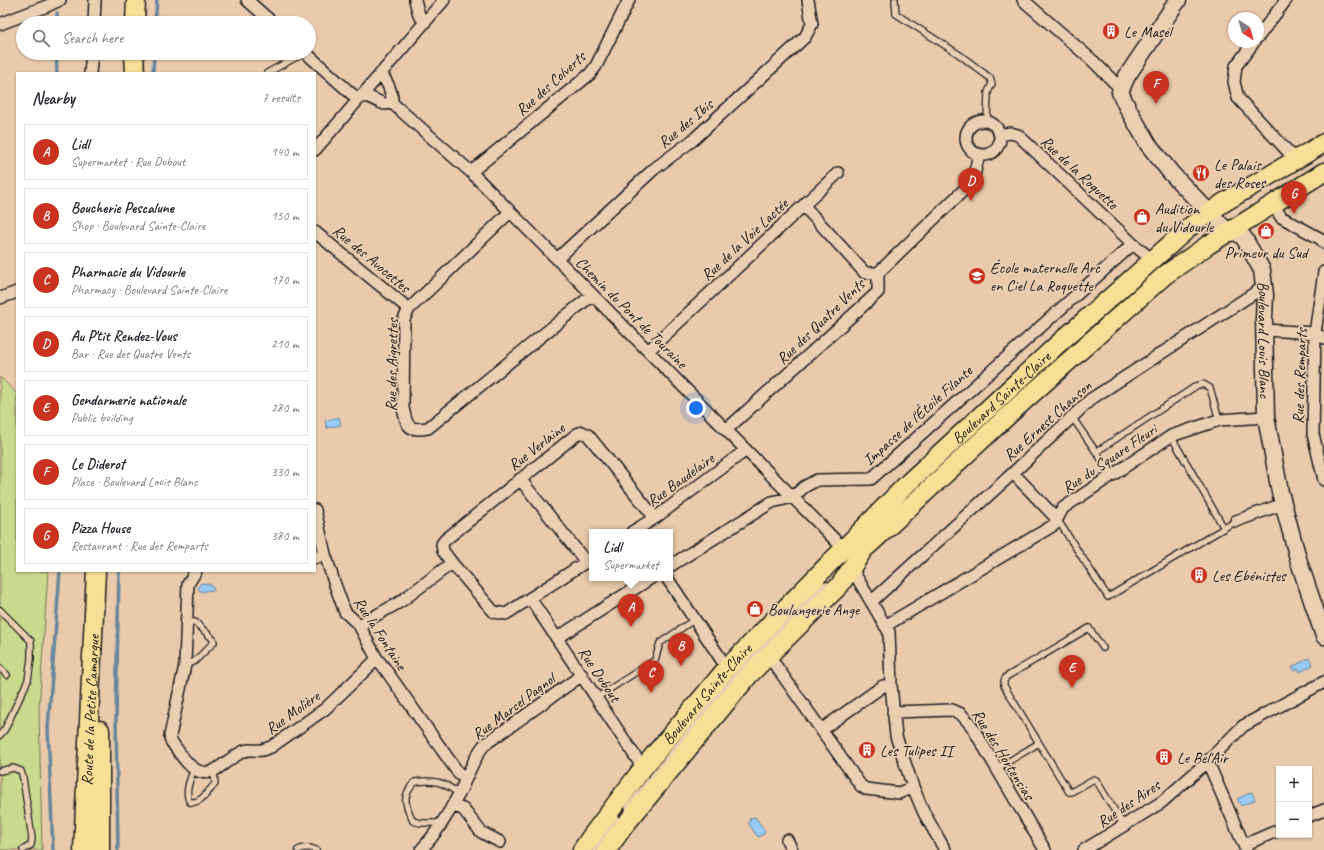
<!DOCTYPE html>
<meta charset="utf-8">
<style>
:root{--surface:#fff;--page:#f2f2f3;--text:#2b2b33;--muted:#7c7c81;--line:#e1e1e2;--accent:#c8321e}
body{margin:0;font-family:Caveat,sans-serif;background:var(--page);color:var(--text)}
.controls{position:absolute;right:12px;bottom:12px;display:grid;overflow:hidden;border-radius:0px;box-shadow:0 1px 3px #0004}
.controls button{width:36px;height:36px;display:grid;place-items:center;padding:0;border:0;border-bottom:1px solid var(--line);background:var(--surface);color:var(--text);font:20px sans-serif}
.compass{position:absolute;left:1228px;top:12px;width:36px;height:36px;border-radius:50%;background:var(--surface);box-shadow:0 1px 3px #0004;rotate:143deg}
.you{position:absolute;left:696px;top:408px;width:14px;height:14px;margin:-10px;border:3px solid #fff;border-radius:50%;background:#1a73e8;box-shadow:0 0 0 6px #1a73e833}
.badge{display:grid;place-items:center;width:26px;height:26px;border-radius:50%;background:var(--accent);color:#fff;font-size:13px;font-weight:700}
.pin{position:absolute;translate:-50% -33px;filter:drop-shadow(0 1px 2px #0008)}
.pin::after{content:'';position:absolute;top:21px;width:14px;height:12px;background:inherit;clip-path:polygon(0 0,100% 0,50% 100%)}
.popup{position:absolute;left:589px;top:529px;width:84px;height:52px;box-sizing:border-box;display:grid;place-content:center;border-radius:0px;background:var(--surface);filter:drop-shadow(0 1px 3px #0005);font-size:13px;white-space:nowrap;color:var(--muted)}
.popup b{font-size:15px;color:var(--text)}
.popup::after{content:'';position:absolute;left:50%;top:100%;margin-left:-8px;border:8px solid transparent;border-top-color:var(--surface)}
.list{margin:0;padding:0;list-style:none}
h2{display:flex;justify-content:space-between;align-items:center;height:52px;margin:0;padding:0 16px;font-size:17px}
h2 small{font-size:13px;font-weight:400;color:var(--muted)}
.list li{display:grid;grid-template-columns:26px 1fr auto;gap:12px;align-items:center;box-sizing:border-box;height:56px;margin:0 8px 8px;padding:0 8px;border:1px solid var(--line);border-radius:0px}
.list b{display:block;font-size:15px;white-space:nowrap}
.list p{margin:0;font-size:13px;white-space:nowrap;color:var(--muted)}
.list em{font-size:13px;font-style:normal;color:var(--muted)}
.icon{flex:none;width:22px;height:22px;fill:none;stroke:currentColor;stroke-width:2;stroke-linecap:round;stroke-linejoin:round}
.map{position:relative;flex:none;width:1324px;height:850px;overflow:hidden}
.search{position:absolute;background:var(--surface);box-shadow:0 1px 3px #0004;left:16px;top:16px;width:300px;height:44px;display:flex;align-items:center;gap:10px;box-sizing:border-box;padding:0 14px;border-radius:22px;color:var(--muted);font-size:15px}
.panel{position:absolute;background:var(--surface);box-shadow:0 1px 3px #0004;left:16px;top:72px;width:300px;height:500px;border-radius:0px}
.map>svg:first-child{display:block}
.green{fill:#c9d98d;stroke:#727a54}
.water{fill:#98ccf6;stroke:#66869f}
.lines{fill:none;stroke-linecap:round;stroke-linejoin:round}
.stream{stroke:#66869f;stroke-width:3.5}
.service-casing{stroke:#1c1c1c;stroke-width:8}
.minor-casing{stroke:#1c1c1c;stroke-width:14}
.secondary-casing{stroke:#1c1c1c;stroke-width:19}
.primary-casing{stroke:#1c1c1c;stroke-width:21}
.service{stroke:#eacfb1;stroke-width:5.5}
.minor{stroke:#eacfb1;stroke-width:11}
.secondary{stroke:#eacfb1;stroke-width:16}
.primary{stroke:#f9df96;stroke-width:18}
.labels{text-anchor:middle;stroke-width:3.5;stroke-linejoin:round;paint-order:stroke}
.poi-label{font-size:16px;fill:#1c1c1c;stroke:#eacfb1;text-anchor:start}
.street-label{font-size:16px;fill:#1c1c1c;stroke:#eacfb1}
</style>
<div class="map">
<svg width="1324" height="850" viewBox="0 0 1324 850">
<rect width="100%" height="100%" fill="#eacaaa"/>
<filter id="ink" filterUnits="userSpaceOnUse"><feTurbulence type="fractalNoise" baseFrequency=".025" numOctaves="2"/><feDisplacementMap in="SourceGraphic" scale="8" xChannelSelector="R" yChannelSelector="G"/><feConvolveMatrix kernelMatrix="1 2 1 2 8 2 1 2 1" color-interpolation-filters="sRGB"/></filter>
<g filter="url(#ink)">
<path class="green" d="M0,377l17,17v177h31l-9,139 3,140h-42z"/>
<path class="water" d="M339,417l2,8 -14,3 -2,-7z
M203,583l8,2 3,4v2l-5,-1 -6,2 -4,-2 -1,-3 2,-3z
M1309,658l4,7 -13,7 -1,-3 -4,2 -3,-4z
M1252,792l3,8 -14,6 -4,-7z
M754,817l2,1 9,13 -1,3 -6,3 -10,-14 2,-1 -1,-3z"/>
<g class="lines">
<path class="stream" d="M57,23v-10
M155,23l2,-23
M56,53l1,20
M153,73l1,-20
M53,850l-5,-122 12,-157
M118,850l-2,-131 3,-148"/>
<g class="service-casing">
<path id="service" d="M895,0l1,14 64,41 30,23 2,6 -4,8 -1,29
M267,73l37,-20
M1072,417l40,58
M1171,436l53,92
M1096,452l100,-66 7,-2 7,4 9,32
M1057,519l51,78 128,-76
M0,610l31,31v18l-3,21 -23,49 -5,6
M1103,648l-14,-20 -83,49 -2,4v5l65,106h2l23,-13 2,1 28,46
M185,665l10,-4 19,-19 -1,-3 -18,-17h-9
M0,668l7,7
M596,698l59,-38 5,-17 35,-24
M194,769c-4,10 -10,24 -4,33 11,2 18,-11 25,-18l-1,-13
M996,769l43,-26
M0,771l13,-3 8,3 2,7 9,60 -1,7 -8,5
M628,807l84,-104 26,-30 86,-88h9
M441,823h-21l-7,-2c-8,-17 -12,-24 2,-39 19,-3 29,0 44,12
M298,850c6,-3 12,-3 18,0
M595,850l23,-30"/>
</g>
<g class="minor-casing">
<path id="minor" d="M247,0l26,23
M415,0l4,15 6,7
M1023,0l70,61 28,28
M94,23l1,-23
M0,24l47,-18 13,-6
M1258,37l28,-37
M1254,42l-18,24 -2,16 4,16 57,61
M306,53l48,43 15,1 15,7 8,-1 79,69 373,377
M90,73l2,-20
M381,73c6,9 12,19 11,30
M966 138a17 17 0 1 1 34 0a17 17 0 1 1-34 0Z
M1000,135l10,-2 8,2 115,109 18,15
M315,150l129,-150
M471,172l119,-98 6,-8 33,-66
M1273,204l8,13 40,22 3,4
M804,206l61,67h13
M510,212l-101,97 -5,10 -1,89c4,19 5,23 25,20l164,-133
M315,232l94,77
M557,259l97,-90 39,-29 112,-103 7,-13 -4,-24
M1324,272l-9,61 -2,101 11,46
M0,298l17,-6
M1265,330l50,3 9,5
M648,351l190,-178
M726,430l152,-138v-19l92,-89 3,-4 6,-26
M1013,473l44,46
M520,479l66,83
M315,510l10,44 9,28 11,30 14,13 18,34 6,7 76,108 7,4
M1236,521l47,-17
M632,532l23,-14 87,-65 3,-4
M315,558l10,-4
M452,563l-9,-12 -1,-7 3,-4 132,-106 5,-2 6,3 67,83
M670,566l102,-64 21,-5 11,-10 13,-7 54,-1 262,-235
M853,568l3,8 33,56 2,53 5,51 17,51 11,26 21,37
M196,571l-8,13 -3,81 -15,71 1,5c10,13 23,40 44,29 10,-6 18,-14 29,-19 6,-2 12,0 18,-1 3,-1 6,-2 9,-3l54,-38 52,-50
M667,578l60,90
M530,598l113,170
M871,602l142,-129 78,-74 168,-109h6
M359,625l41,-23 52,-39 42,49 12,2 86,-56
M885,626l169,-101 9,-17 108,-72 48,-16 47,-3
M557,638l94,-60
M768,657l8,9 85,120 5,3 33,4 14,-6
M893,712l59,-2 9,4 10,11 74,125
M821,730l62,-44 8,-1
M1207,762l3,5 36,83
M452,806l11,3 18,23 19,10
M1309,816l15,-6
M787,840l5,10
M1244,845l35,-15
M421,850c15,-16 28,-37 38,-56 8,-17 14,-35 25,-49l98,-70
M1084,850l78,-48 45,-40 36,-36 81,-44"/>
</g>
<g class="secondary-casing">
<g id="secondary">
<path id="s1" d="M1178,0l-51,76 -7,16 7,15 21,37 23,29 52,54 7,5 8,1 6,5 18,32 3,25 -1,23 2,99 14,75 19,70 25,74"/>
</g>
</g>
<g class="primary-casing">
<g id="primary">
<path d="M135,23l1,-23"/>
<path d="M134,53l1,20"/>
<path d="M100,730v120"/>
<path id="s2" d="M83,850l13,-279"/>
<path id="s3" d="M582,850l8,-12 53,-70 84,-100 181,-185 150,-139 134,-119 31,-22 101,-60"/>
<path d="M607,850l17,-24 125,-151 91,-90 24,-36 7,-6 144,-134 150,-134 43,-30 116,-73"/>
</g>
</g>
<use href="#service" class="service"/>
<use href="#minor" class="minor"/>
<use href="#secondary" class="secondary"/>
<use href="#primary" class="primary"/>
</g>
</g>
<defs>
<g id="building-disc" transform="scale(0.9)"><circle r="9.5" fill="#c8321e" stroke="#eacfb1"/><path d="M-4-6H4V6H1V3H-1V6H-4ZM-2.5-4.3h1.7v1.8h-1.7ZM.8-4.3h1.7v1.8H.8ZM-2.5-1h1.7V.8h-1.7ZM.8-1h1.7V.8H.8Z" fill="#fff"/></g>
<g id="restaurant-disc" transform="scale(0.9)"><circle r="9.5" fill="#c8321e" stroke="#eacfb1"/><path d="M-5-6h1v4h1v-4h1v4h1v-4h1v5L-1.5 .5V6h-2V.5L-5-1ZM5-6V6H3V1.5H1.5Q1.5-4 5-6Z" fill="#fff"/></g>
<g id="shop-disc" transform="scale(0.9)"><circle r="9.5" fill="#c8321e" stroke="#eacfb1"/><path d="M-5-2.5h2.3a2.7 3.5 0 0 1 5.4 0H5L5.5 6h-11ZM-1.5-2.5h3a1.5 2.3 0 0 0-3 0Z" fill="#fff"/></g>
<g id="school-disc" transform="scale(0.9)"><circle r="9.5" fill="#c8321e" stroke="#eacfb1"/><path d="M0-5L7-2L0 1L-7-2ZM-4 1L0 2.5L4 1V4Q0 6-4 4Z" fill="#fff"/></g>
</defs>
<g fill-rule="evenodd">
<use href="#building-disc" x="1111" y="31"/>
<use href="#restaurant-disc" x="1201" y="173"/>
<use href="#shop-disc" x="1142" y="217"/>
<use href="#shop-disc" x="1266" y="231"/>
<use href="#school-disc" x="977" y="276"/>
<use href="#building-disc" x="1199" y="575"/>
<use href="#shop-disc" x="755" y="609"/>
<use href="#building-disc" x="867" y="750"/>
<use href="#building-disc" x="1164" y="757"/>
</g>
<g class="labels">
<g class="poi-label">
<text x="1124" y="37">Le Masel</text>
<text x="1214" y="170">Le Palais<tspan x="1214" dy="18">des Roses</tspan></text>
<text x="1155" y="214">Audition<tspan x="1155" dy="18">du Vidourle</tspan></text>
<text x="1266" y="258" text-anchor="middle">Primeur du Sud</text>
<text x="990" y="273">École maternelle Arc<tspan x="990" dy="18">en Ciel La Roquette</tspan></text>
<text x="1212" y="581">Les Ebénistes</text>
<text x="768" y="615">Boulangerie Ange</text>
<text x="880" y="756">Les Tulipes II</text>
<text x="1177" y="763">Le Bel'Air</text>
</g>
<g class="street-label">
<text transform="translate(550 83) rotate(-42)" y="6">Rue des Colverts</text>
<text transform="translate(685 123) rotate(-40)" y="6">Rue des Ibis</text>
<text transform="translate(1080 172) rotate(43)" y="6">Rue de la Roquette</text>
<text transform="translate(744 239) rotate(-43)" y="6">Rue de la Voie Lactée</text>
<text transform="translate(372 258) rotate(40)" y="6">Rue des Avocettes</text>
<text transform="translate(632 312) rotate(45)" y="6">Chemin du Pont de Touraine</text>
<text transform="translate(820 321) rotate(-44)" y="6">Rue des Quatre Vents</text>
<text dy="6" stroke="none"><textPath href="#s1" startOffset="411">Boulevard Louis Blanc</textPath></text>
<text transform="translate(391 365) rotate(-89)" y="6">Rue des Aigrettes</text>
<text transform="translate(1299 376) rotate(-88)" y="6">Rue des Remparts</text>
<text dy="6" stroke="none"><textPath href="#s3" startOffset="618">Boulevard Sainte-Claire</textPath></text>
<text transform="translate(917 415) rotate(-42)" y="6">Impasse de l'Étoile Filante</text>
<text transform="translate(1047 420) rotate(-42)" y="6">Rue Ernest Chanson</text>
<text transform="translate(536 446) rotate(-38)" y="6">Rue Verlaine</text>
<text transform="translate(1109 458) rotate(-34)" y="6">Rue du Square Fleuri</text>
<text transform="translate(680 479) rotate(-36)" y="6">Rue Baudelaire</text>
<text transform="translate(381 633) rotate(57)" y="6">Rue la Fontaine</text>
<text transform="translate(600 674) rotate(56)" y="6">Rue Dubout</text>
<text dy="6" stroke="none"><textPath href="#s3" startOffset="200">Boulevard Sainte-Claire</textPath></text>
<text transform="translate(513 706) rotate(-37)" y="6">Rue Marcel Pagnol</text>
<text dy="6" stroke="none"><textPath href="#s2" startOffset="140">Route de la Petite Camargue</textPath></text>
<text transform="translate(292 712) rotate(-36)" y="6">Rue Molière</text>
<text transform="translate(1004 754) rotate(58)" y="6">Rue des Hortensias</text>
<text transform="translate(1128 803) rotate(-34)" y="6">Rue des Aires</text>
</g>
</g>
</svg>
<div class="controls">
<button>+</button>
<button>−</button>
</div>
<svg class="compass" viewBox="-18 -18 36 36"><path d="M0-13l5 13h-10z" fill="#e53935"/><path d="M0 13l5-13h-10z" fill="#7c7c81"/></svg>
<div class="you"></div>
<div class="pin badge" style="left:631px;top:627px">A</div>
<div class="popup"><b>Lidl</b>Supermarket</div>
<div class="pin badge" style="left:681px;top:666px">B</div>
<div class="pin badge" style="left:651px;top:693px">C</div>
<div class="pin badge" style="left:971px;top:201px">D</div>
<div class="pin badge" style="left:1072px;top:688px">E</div>
<div class="pin badge" style="left:1156px;top:104px">F</div>
<div class="pin badge" style="left:1294px;top:214px">G</div>
<div class="search"><svg class="icon" aria-label="search" viewBox="0 0 24 24"><circle cx="10" cy="10" r="6"/><path d="M15 15l6 6"/></svg>Search here</div>
<section class="panel">
<h2>Nearby<small>7 results</small></h2>
<ul class="list">
<li><span class="badge">A</span><div><b>Lidl</b><p>Supermarket · Rue Dubout</p></div><em>140 m</em></li>
<li><span class="badge">B</span><div><b>Boucherie Pescalune</b><p>Shop · Boulevard Sainte-Claire</p></div><em>150 m</em></li>
<li><span class="badge">C</span><div><b>Pharmacie du Vidourle</b><p>Pharmacy · Boulevard Sainte-Claire</p></div><em>170 m</em></li>
<li><span class="badge">D</span><div><b>Au P'tit Rendez-Vous</b><p>Bar · Rue des Quatre Vents</p></div><em>210 m</em></li>
<li><span class="badge">E</span><div><b>Gendarmerie nationale</b><p>Public building</p></div><em>280 m</em></li>
<li><span class="badge">F</span><div><b>Le Diderot</b><p>Place · Boulevard Louis Blanc</p></div><em>330 m</em></li>
<li><span class="badge">G</span><div><b>Pizza House</b><p>Restaurant · Rue des Remparts</p></div><em>380 m</em></li>
</ul>
</section>
</div>
